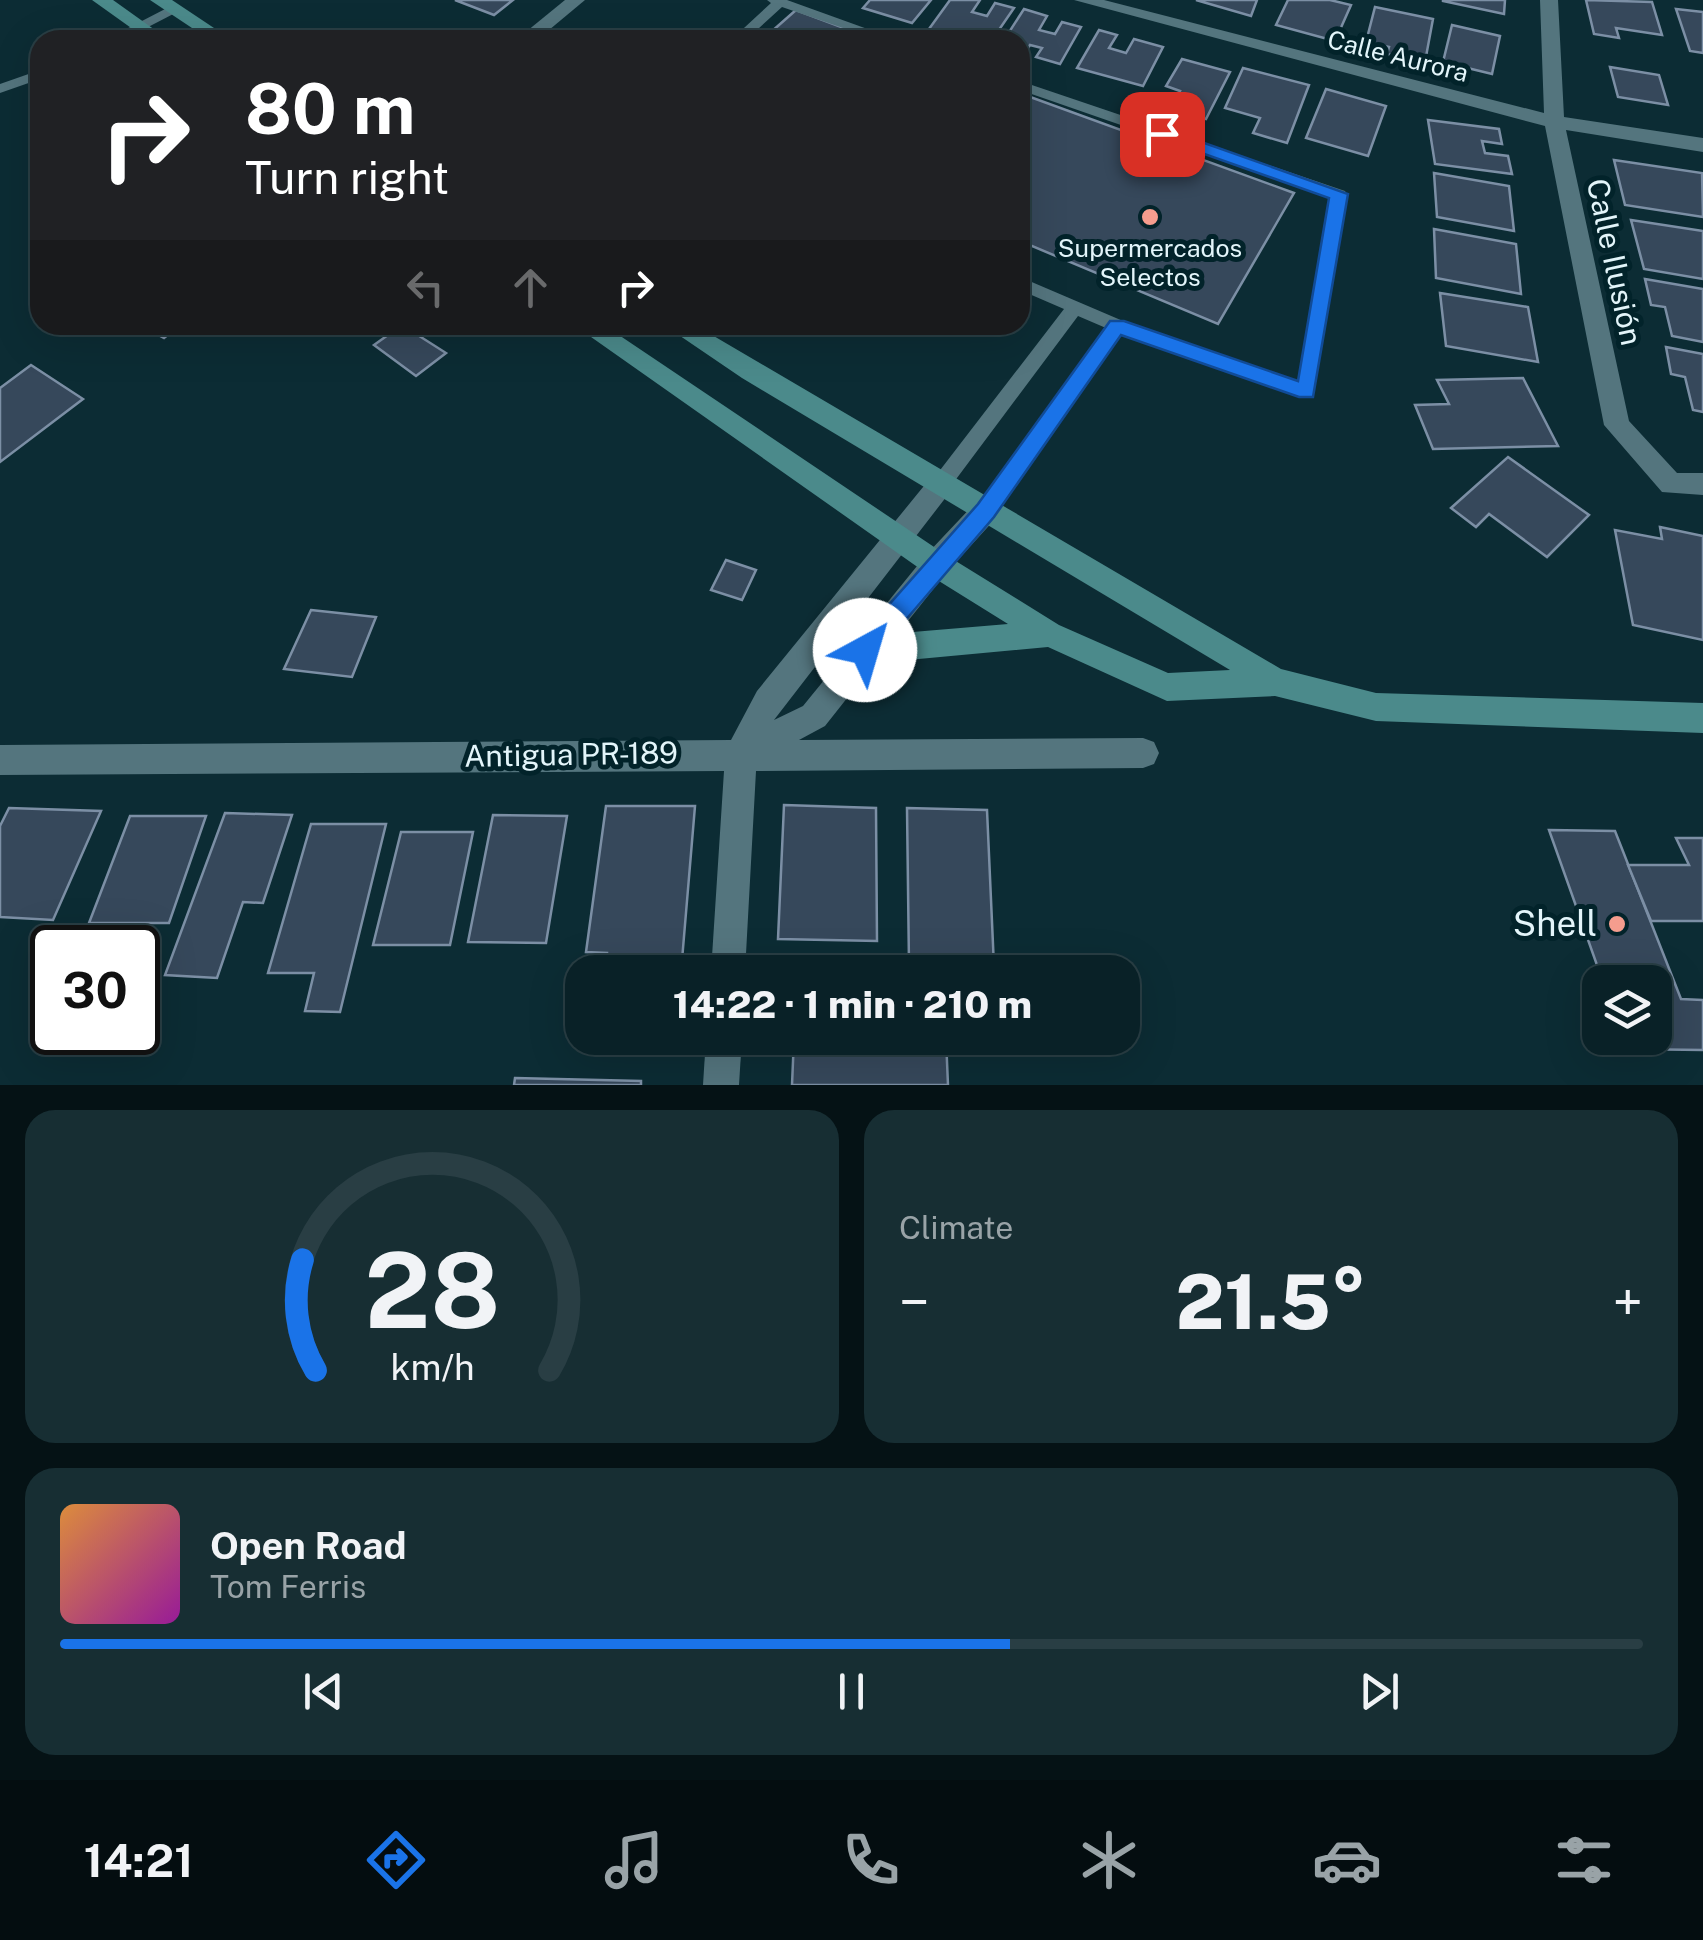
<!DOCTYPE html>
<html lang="en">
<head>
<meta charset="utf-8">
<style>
	:root { --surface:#092127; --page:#172e33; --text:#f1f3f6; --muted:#99a3a7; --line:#293e44; --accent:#1a73e8 }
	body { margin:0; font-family:"Public Sans",sans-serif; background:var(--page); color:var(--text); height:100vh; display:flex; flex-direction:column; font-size:38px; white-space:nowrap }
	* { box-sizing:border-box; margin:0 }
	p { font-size:32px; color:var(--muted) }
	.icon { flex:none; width:55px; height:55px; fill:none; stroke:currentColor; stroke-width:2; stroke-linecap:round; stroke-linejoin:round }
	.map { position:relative; height:1085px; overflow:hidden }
	.sheet { display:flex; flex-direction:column; gap:25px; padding:25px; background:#051215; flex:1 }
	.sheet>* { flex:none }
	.guide { position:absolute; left:30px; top:30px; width:1000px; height:305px; border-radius:30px; box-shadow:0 10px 40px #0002,0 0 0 2px var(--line); background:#202124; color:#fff; overflow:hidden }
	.controls { position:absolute; left:1582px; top:965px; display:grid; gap:20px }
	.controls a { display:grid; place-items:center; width:90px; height:90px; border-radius:20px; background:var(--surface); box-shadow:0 10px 40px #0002,0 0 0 2px var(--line); font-size:50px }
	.speed { position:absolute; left:30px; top:925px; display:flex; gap:20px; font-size:50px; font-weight:700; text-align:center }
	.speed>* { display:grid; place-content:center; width:130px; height:130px; border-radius:50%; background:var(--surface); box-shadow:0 10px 40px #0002,0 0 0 2px var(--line); line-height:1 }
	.speed .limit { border:5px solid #111; border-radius:15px; background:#fff; color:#111 }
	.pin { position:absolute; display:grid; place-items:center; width:85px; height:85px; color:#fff; margin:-42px; border-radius:20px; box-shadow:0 5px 15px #0006 }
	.me { position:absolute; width:110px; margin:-55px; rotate:39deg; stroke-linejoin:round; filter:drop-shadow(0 0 8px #0008) }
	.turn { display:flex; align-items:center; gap:35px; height:210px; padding:0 50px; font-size:45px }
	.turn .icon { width:130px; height:130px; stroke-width:2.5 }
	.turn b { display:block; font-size:70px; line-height:85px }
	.lanes { display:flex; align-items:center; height:95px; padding:0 50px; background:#0003; justify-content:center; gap:50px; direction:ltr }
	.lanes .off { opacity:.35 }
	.big { font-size:75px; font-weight:800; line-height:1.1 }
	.sheet .card { flex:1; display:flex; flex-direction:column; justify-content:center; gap:15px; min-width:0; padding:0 35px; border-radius:30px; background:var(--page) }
	.sheet .dial { align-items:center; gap:0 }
	.dial svg { height:260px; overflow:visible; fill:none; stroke:var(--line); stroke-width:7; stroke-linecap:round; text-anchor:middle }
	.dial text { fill:var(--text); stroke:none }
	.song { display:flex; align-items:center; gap:30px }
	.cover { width:120px; height:120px; border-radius:15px; background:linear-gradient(135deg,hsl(30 70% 55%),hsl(300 70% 35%)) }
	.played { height:10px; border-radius:5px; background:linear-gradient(90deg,var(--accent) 60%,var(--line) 60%) }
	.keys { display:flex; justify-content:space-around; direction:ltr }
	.heat { display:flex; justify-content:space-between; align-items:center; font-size:55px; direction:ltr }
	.sheet .tiles { flex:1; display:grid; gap:25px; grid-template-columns:1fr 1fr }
	.card:last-child { grid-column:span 2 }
	.trip { position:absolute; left:565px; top:955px; width:575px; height:100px; border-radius:30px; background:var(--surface); box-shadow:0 10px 40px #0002,0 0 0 2px var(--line); font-weight:800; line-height:100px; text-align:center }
	.tabs { display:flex; height:160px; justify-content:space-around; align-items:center; background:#040d10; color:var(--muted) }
	.tabs .icon { width:70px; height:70px }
	.tabs .active { color:var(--accent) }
	.tabs b { font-size:45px; color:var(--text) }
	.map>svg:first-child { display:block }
</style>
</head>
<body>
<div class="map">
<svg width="1703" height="1085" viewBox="0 0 1703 1085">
	<rect width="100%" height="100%" fill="#0c2c34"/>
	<g fill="#36485b" stroke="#7c8fa5" stroke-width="2.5">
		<polygon points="455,0 513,0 494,15"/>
		<polygon points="870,0 931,0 912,23 863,8"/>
		<polygon points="950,0 980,0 972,12 987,16 995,3 1014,8 992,40 971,40 929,29"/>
		<polygon points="1196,0 1257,0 1251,16"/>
		<polygon points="1288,0 1330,0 1351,5 1335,41 1276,25"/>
		<polygon points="1443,0 1505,0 1504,14 1443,1"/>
		<polygon points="1586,0 1652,2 1662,35 1616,28 1619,38 1594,34"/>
		<polygon points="1375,7 1433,19 1425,62 1387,54 1389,47 1366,42"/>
		<polygon points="1024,9 1047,16 1039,30 1055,34 1062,22 1081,27 1060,64 1036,57 1042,48 1030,45 1025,53 1020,52 1020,40 1004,40"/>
		<polygon points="1676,9 1703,12 1703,53 1690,51"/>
		<polygon points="796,10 876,40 762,40"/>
		<polygon points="1452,25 1500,36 1492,74 1443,62"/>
		<polygon points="1099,30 1117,35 1109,48 1126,53 1134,39 1163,47 1143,86 1077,68"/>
		<polygon points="1182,59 1230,72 1206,119 1170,109 1180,91 1166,86"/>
		<polygon points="1610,67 1659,75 1668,105 1618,97"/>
		<polygon points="1243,68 1309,85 1287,143 1253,133 1260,118 1225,108"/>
		<polygon points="1326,89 1386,106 1368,156 1306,138"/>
		<polygon points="1022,94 1294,193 1218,324 1020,241"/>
		<polygon points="1428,120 1499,129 1502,144 1482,141 1485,153 1508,156 1512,174 1435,164"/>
		<polygon points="1614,160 1702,173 1703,217 1625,205"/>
		<polygon points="1434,173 1509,186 1514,231 1437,217"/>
		<polygon points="1631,220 1703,231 1703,279 1644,269"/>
		<polygon points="1434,229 1516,244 1521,294 1436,278"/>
		<polygon points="1645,279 1703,289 1703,342 1672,336 1665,307 1651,305"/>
		<polygon points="1440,293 1528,307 1538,362 1446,346"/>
		<polygon points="140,325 180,325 164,338"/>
		<polygon points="402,325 446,353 416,376 374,345"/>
		<polygon points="1666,347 1703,354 1703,412 1693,410 1685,377 1671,374"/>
		<polygon points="31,365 83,399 0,462 0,388"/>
		<polygon points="1523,378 1558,446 1433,449 1415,405 1449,404 1437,380"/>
		<polygon points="1508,457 1589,515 1547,557 1489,514 1476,527 1451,508"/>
		<polygon points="1660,527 1703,536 1703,640 1633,625 1615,530 1662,539"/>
		<polygon points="726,560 756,570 742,600 711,590"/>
		<polygon points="311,610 376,617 352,677 284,669"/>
		<polygon points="784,805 876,808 877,941 778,939"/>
		<polygon points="606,806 695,806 681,972 605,972 607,953 586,952"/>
		<polygon points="9,808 101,811 53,920 0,917 0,826"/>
		<polygon points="907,808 987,810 994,967 909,965"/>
		<polygon points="225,813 292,815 263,903 243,902 217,978 165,975"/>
		<polygon points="493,815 567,816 546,943 468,942"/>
		<polygon points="130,816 206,816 169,923 89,923"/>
		<polygon points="311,824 386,824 340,1012 305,1011 314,973 268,973"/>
		<polygon points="1549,830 1615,831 1681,999 1703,1000 1703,1050 1627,1049 1623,1038 1655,1038 1655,982 1603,982"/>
		<polygon points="401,832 473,832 450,945 373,945"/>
		<polygon points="1676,838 1703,838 1703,921 1651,921 1628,865 1689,865"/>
		<polygon points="794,1038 946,1038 948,1085 792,1085"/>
		<polygon points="515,1078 641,1081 641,1085 514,1085"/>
	</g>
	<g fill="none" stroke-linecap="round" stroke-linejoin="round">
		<g fill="#54757e" fill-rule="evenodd">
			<polygon points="767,0 787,0 898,40 878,40 782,7 746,40 731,40 771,3"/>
			<polygon points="169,7 181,10 123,40 105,40"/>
			<polygon points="40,70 40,79 0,93 0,84"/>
			<polygon points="1020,81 1345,191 1347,195 1312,397 1300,397 1121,334 993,516 979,516 976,510 979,504 1106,328 1078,316 948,490 934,490 931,484 934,478 1064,309 1020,290 1020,277 1123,321 1299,382 1331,198 1020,90"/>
		</g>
		<g fill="#54757e" fill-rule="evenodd">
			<polygon points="1074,0 1104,0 1544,113 1540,0 1558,0 1564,117 1703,138 1703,152 1566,130 1629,421 1677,473 1703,473 1703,495 1662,492 1604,425 1545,126"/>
			<polygon points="941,473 950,476 954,484 950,492 774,720 803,706 926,555 976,502 996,502 999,510 996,518 946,573 825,726 799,740 1143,738 1154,742 1159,753 1154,764 1143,768 756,771 745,972 711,972 724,771 0,775 0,745 731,740 757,691 932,476"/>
			<polygon points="706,1038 742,1038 739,1085 703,1085"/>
		</g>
		<polygon fill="#54757e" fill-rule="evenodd" points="565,0 585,0 537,40 516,40"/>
		<g fill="#4b8a8b" fill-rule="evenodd">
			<polygon points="92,0 113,0 169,40 148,40"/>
			<polygon points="150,0 172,0 232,40 210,40"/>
			<polygon points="574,325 604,325 946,555 1059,625 1168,673 1230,670 742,378 664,325 695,325 1281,669 1376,693 1703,703 1703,733 1376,721 1275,696 1167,701 1048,647 865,664 855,660 850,650 855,640 865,636 1008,624 926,573"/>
		</g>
	</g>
	<polygon fill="#1a73e8" stroke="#114b97" stroke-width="2.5" points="1162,128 1348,194 1313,397 1299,397 1121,335 994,517 873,658 856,658 853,650 856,642 978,504 1110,321 1124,321 1298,381 1329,198 1156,137 1153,134"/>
	<g fill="#f59d8e" stroke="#02232a" stroke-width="4">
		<circle cx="1150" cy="217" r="10"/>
		<circle cx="1617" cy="924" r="10"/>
	</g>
	<g text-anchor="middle" stroke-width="10" stroke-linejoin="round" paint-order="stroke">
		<g font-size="25" fill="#e3f5fa" stroke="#02232a">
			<text transform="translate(1398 56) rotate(14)" y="9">Calle Aurora</text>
		</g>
		<g font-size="25" fill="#e3f5fa" stroke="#02232a">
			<text x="1150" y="257">Supermercados<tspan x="1150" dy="29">Selectos</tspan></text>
		</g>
		<g font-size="30" fill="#e3f5fa" stroke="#02232a">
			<text transform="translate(1614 262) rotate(78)" y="10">Calle Ilusión</text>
			<text transform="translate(571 755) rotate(-1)" y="10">Antigua PR-189</text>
		</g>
		<g font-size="35" fill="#e3f5fa" stroke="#02232a" text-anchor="end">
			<text x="1597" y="936">Shell</text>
		</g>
	</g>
</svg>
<div class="controls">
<a><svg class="icon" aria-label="layers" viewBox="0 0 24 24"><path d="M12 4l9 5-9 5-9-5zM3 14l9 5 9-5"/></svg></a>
</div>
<div class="speed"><div class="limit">30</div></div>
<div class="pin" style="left:1162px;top:134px;background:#d93025"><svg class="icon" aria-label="arrive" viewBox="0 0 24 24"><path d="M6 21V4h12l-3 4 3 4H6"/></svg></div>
<svg class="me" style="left:865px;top:650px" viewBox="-20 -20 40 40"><circle r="19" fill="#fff"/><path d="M0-13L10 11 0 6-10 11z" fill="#1a73e8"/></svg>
<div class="trip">14:22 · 1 min · 210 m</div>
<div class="guide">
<div class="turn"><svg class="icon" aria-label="right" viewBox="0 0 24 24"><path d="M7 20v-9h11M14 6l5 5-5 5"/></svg><div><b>80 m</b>Turn right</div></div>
<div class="lanes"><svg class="icon off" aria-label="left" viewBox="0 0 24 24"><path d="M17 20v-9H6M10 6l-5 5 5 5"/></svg><svg class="icon off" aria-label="ahead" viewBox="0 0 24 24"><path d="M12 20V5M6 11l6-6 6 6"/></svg><svg class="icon" aria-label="right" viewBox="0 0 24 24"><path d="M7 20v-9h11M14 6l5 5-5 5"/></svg></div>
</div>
</div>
<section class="sheet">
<div class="tiles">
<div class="card dial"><svg viewBox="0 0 100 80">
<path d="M14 69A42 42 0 1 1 86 69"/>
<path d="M14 69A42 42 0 0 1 10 35" stroke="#1a73e8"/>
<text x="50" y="56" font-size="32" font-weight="700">28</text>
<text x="50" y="72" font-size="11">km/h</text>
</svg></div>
<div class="card"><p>Climate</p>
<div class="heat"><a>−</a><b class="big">21.5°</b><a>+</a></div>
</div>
<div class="card">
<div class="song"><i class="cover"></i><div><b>Open Road</b><p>Tom Ferris</p></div></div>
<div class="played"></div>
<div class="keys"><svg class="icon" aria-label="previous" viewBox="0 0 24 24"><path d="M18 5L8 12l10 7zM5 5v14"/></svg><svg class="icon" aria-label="pause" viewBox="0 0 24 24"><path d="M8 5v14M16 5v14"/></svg><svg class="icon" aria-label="next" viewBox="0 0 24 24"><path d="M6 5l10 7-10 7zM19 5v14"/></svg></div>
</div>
</div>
</section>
<nav class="tabs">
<b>14:21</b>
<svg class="icon active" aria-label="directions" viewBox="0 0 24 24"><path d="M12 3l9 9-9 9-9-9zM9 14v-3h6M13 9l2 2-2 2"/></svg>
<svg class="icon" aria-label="music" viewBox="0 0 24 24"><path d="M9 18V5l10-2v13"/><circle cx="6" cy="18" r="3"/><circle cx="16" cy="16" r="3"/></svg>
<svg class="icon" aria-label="phone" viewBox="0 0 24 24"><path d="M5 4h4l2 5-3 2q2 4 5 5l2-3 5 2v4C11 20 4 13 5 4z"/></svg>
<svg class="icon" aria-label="climate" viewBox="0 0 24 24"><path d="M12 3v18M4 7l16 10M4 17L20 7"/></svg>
<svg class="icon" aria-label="car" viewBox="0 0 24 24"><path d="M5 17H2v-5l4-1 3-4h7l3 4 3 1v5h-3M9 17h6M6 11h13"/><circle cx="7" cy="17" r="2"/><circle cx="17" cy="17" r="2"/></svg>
<svg class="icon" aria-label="filters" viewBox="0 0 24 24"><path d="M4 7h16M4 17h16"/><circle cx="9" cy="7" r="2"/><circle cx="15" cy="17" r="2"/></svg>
</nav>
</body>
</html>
